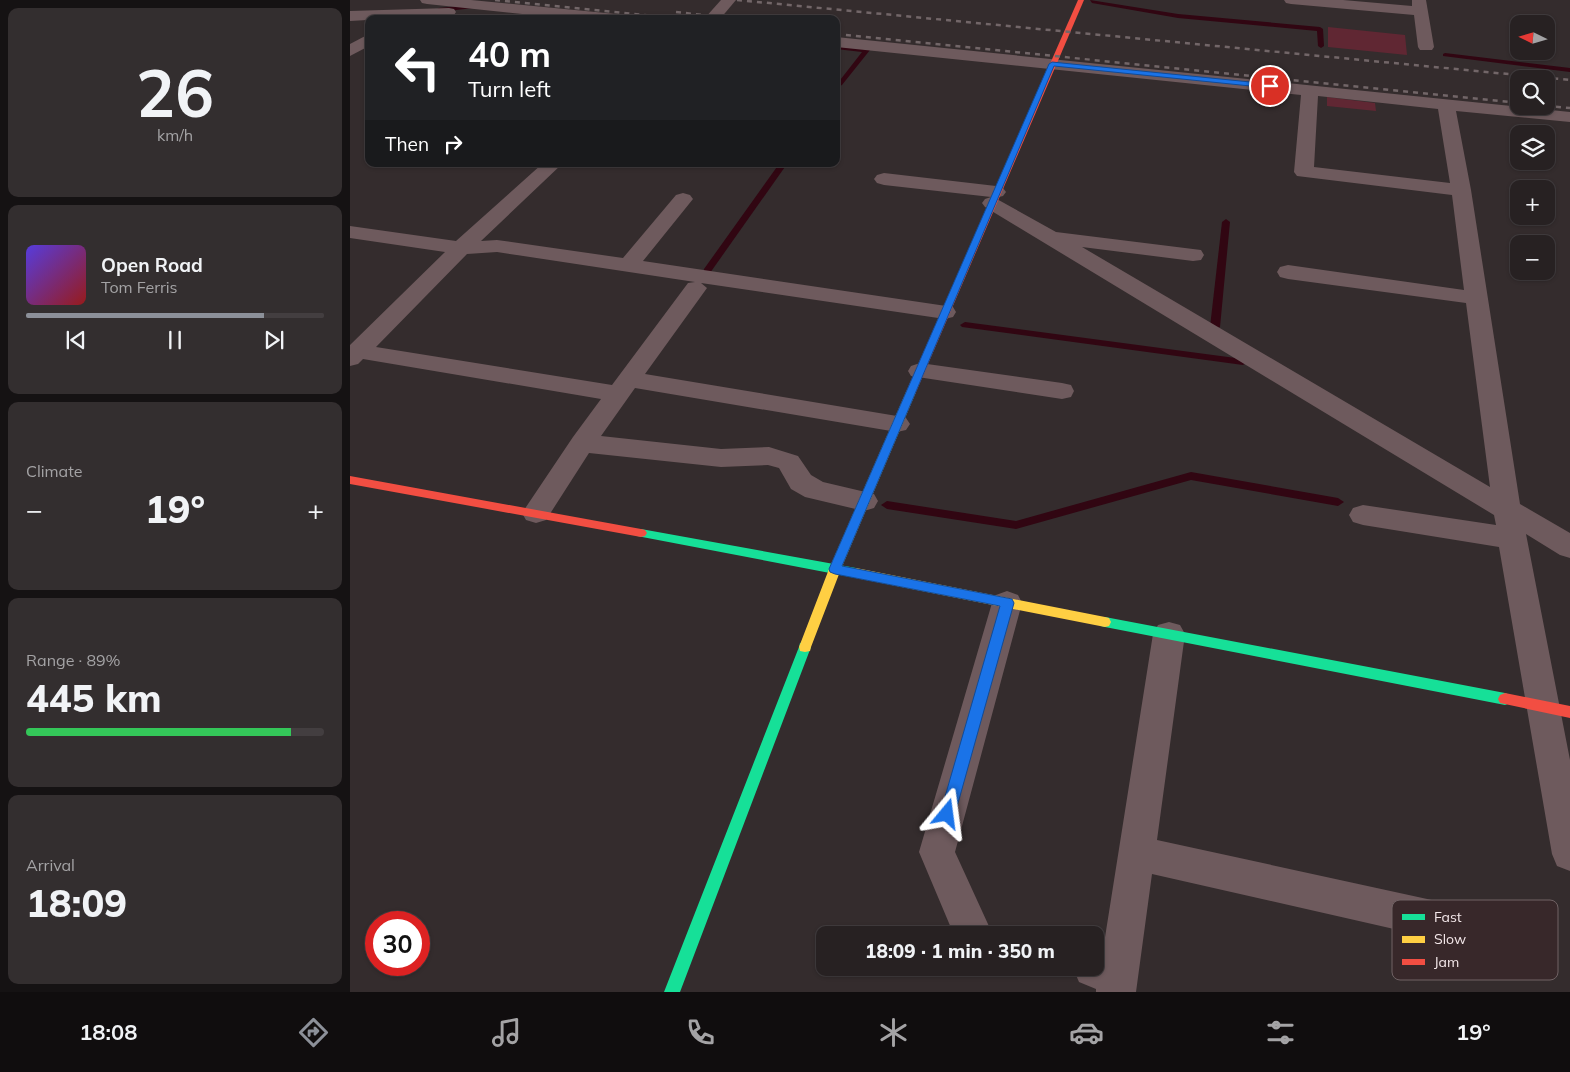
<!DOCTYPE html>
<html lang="en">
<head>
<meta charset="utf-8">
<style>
	:root { --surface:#272122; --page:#332e2f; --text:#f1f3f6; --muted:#a4a3a5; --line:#433e40; --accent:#8c9099 }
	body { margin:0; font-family:Mulish,sans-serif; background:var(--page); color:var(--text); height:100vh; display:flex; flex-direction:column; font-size:19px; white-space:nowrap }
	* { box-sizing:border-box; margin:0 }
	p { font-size:16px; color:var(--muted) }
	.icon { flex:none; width:28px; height:28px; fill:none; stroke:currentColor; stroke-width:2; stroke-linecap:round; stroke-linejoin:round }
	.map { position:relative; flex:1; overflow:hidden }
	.drawer { display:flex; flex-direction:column; gap:8px; padding:8px; background:#151213; width:350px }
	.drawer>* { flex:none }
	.hud { position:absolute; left:15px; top:15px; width:475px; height:152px; border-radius:10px; box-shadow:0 1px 4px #0004,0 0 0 1px var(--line); background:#202124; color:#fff; overflow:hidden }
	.needle { width:32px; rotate:275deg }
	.buttons { position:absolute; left:1160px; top:15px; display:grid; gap:10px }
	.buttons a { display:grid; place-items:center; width:45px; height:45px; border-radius:10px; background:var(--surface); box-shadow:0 1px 4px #0004,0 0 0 1px var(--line); font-size:25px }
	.speed { position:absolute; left:15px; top:911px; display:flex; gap:10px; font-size:25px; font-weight:700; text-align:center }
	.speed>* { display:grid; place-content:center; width:65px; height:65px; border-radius:50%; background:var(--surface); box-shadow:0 1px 4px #0004,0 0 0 1px var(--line); line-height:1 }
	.speed .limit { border:8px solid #d22; background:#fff; color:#111 }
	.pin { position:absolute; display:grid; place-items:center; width:42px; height:42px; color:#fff; margin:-21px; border:2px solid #fff; border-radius:50%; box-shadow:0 1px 5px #0007 }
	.me { position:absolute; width:55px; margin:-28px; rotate:16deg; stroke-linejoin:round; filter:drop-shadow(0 0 4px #0008) }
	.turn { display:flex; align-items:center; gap:18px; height:105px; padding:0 20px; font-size:22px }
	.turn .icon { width:65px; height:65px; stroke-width:2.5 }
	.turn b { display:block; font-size:35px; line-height:42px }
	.then { display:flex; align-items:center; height:48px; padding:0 20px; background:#0003; gap:10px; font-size:19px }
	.big { font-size:38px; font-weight:800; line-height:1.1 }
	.drawer .card { flex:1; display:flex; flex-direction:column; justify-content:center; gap:8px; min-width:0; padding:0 18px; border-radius:10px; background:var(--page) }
	.drawer .dial { align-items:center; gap:0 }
	.dial b { font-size:65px; line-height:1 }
	.song { display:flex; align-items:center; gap:15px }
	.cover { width:60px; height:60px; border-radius:8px; background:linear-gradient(135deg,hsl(250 70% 55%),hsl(0 70% 35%)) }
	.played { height:5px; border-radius:2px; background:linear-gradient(90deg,var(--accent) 80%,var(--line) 80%) }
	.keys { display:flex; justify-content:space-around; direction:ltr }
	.heat { display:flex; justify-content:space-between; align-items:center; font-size:28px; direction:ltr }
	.charge { height:8px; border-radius:4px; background:linear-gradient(90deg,#34c759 89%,var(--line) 0) }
	.trip { position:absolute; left:466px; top:926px; width:288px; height:50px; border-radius:10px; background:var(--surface); box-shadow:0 1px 4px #0004,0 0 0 1px var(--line); font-weight:800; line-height:50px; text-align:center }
	.tabs { display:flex; height:80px; justify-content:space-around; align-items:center; background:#100d0e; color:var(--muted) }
	.tabs .icon { width:35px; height:35px }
	.tabs .on { color:var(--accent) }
	.tabs b { font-size:22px; color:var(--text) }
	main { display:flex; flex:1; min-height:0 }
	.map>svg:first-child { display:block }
</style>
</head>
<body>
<main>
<section class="drawer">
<div class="card dial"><b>26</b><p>km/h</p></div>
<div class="card">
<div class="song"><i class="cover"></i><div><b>Open Road</b><p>Tom Ferris</p></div></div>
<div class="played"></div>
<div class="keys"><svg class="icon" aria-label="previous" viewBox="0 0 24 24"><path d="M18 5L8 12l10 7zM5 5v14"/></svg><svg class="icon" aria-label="pause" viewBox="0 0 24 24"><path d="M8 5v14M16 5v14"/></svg><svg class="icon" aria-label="next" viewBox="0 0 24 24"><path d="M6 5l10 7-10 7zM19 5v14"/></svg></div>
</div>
<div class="card"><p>Climate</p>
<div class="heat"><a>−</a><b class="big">19°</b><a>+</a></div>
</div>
<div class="card"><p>Range · 89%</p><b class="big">445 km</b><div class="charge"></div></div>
<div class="card"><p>Arrival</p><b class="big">18:09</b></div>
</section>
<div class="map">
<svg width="1220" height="992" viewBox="0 0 1220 992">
	<rect width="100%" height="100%" fill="#342c2d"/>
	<g fill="#602733">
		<polygon points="978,27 1055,35 1057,55 978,47"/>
		<polygon points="977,97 1025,103 1026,111 977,106"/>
	</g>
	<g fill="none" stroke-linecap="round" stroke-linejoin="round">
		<g fill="#310612" fill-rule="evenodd">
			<polygon points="740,0 828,14 970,27 973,29 974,46 971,48 968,46 967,31 828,18 742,3"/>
			<polygon points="130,4 132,5 132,7 89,12 86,10 89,8"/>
			<polygon points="179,16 181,17 182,19 176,19"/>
			<polygon points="486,45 517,48 520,50 492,85 490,86 487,84 512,52 486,49"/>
			<polygon points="1095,53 1220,68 1220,72 1093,56 1093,54"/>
			<polygon points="429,164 437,164 360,273 354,273 354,269"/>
			<polygon points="876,219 880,222 870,327 865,330 860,327 872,222"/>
			<polygon points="615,322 893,359 898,362 893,365 612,327 610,325"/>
			<polygon points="841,472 988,498 994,502 988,506 841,480 666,529 537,509 531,505 537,501 666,521"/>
		</g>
		<g fill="#6e5a5d" fill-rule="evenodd">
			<polygon points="70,0 121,0 266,14 271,16 273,19 219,19 77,4 72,3"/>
			<polygon points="371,0 386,0 370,19 354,19"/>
			<polygon points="934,0 993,0 1062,6 1062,0 1076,0 1084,47 1082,50 1070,50 1068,47 1064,15 941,4 936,3"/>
			<polygon points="99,8 104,9 106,12 104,15 0,21 0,11"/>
			<polygon points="19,34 19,46 0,56 0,44"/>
			<path d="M 486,37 L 1220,112 L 1220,122 L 1106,111 L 1121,190 L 1170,504 L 1220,533 L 1220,558 L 1210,555 L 1176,534 L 1220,760 L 1220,871 L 1207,866 L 1202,854 L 1149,547 L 1013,525 L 1003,522 L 999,515 L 1003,508 L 1013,505 L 1146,525 L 1144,515 L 635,207 L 632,203 L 635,199 L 641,197 L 534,185 L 527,183 L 524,179 L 527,175 L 534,173 L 646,186 L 653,188 L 656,192 L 653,196 L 645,198 L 706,232 L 851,250 L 854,255 L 851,260 L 843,261 L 732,247 L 1140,487 L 1116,303 L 938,279 L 930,277 L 927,272 L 930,267 L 938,265 L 1114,290 L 1102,195 L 947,176 L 944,172 L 951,95 L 486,47 ZM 968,96 L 1088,109 L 1100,183 L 964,167 Z"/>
			<path d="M 192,164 L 212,164 L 131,241 L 147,240 L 273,258 L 326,195 L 333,193 L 340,195 L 343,199 L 293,261 L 603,307 L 606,312 L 603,317 L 595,319 L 351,283 L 357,288 L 295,374 L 547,416 L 556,418 L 560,424 L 556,430 L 547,432 L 285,388 L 251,436 L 371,449 L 419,447 L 448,456 L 461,475 L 473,482 L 524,494 L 528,501 L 524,508 L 514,511 L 455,497 L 441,489 L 429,468 L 418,465 L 371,467 L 239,453 L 196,520 L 186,523 L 176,520 L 172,513 L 223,437 L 251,399 L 13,359 L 8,364 L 0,366 L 0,345 L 95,252 L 0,238 L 0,226 L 106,241 ZM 147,252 L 345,282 L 338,283 L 262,385 L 26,347 L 117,254 Z"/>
			<polygon points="570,363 712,383 721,385 724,391 721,397 712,399 561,376 558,371 561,366"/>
			<polygon points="657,591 668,595 672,603 605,852 643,935 604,935 569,852 642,603 646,595"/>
			<polygon points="819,622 830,625 835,634 807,840 1123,909 1137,914 1142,928 1137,942 1123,947 802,874 786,992 746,992 746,989 729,982 723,968 745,968 745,949 753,950 803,634 808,625"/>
		</g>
		<g fill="#16e098" fill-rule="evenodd">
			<polygon points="291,529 506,568 510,570 512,573 510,576 506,578 287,536 285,533 287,530"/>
			<polygon points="755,617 1155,693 1160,695 1162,699 1160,703 1155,705 755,627 751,626 749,622 751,618"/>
			<polygon points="455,642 460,643 461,647 330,992 314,992 449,647 450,643"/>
		</g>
		<g fill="#ffcf43" fill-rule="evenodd">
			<polygon points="561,389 566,392 491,569 461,647 460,651 455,652 450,651 449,647 479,569 556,392"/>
			<polygon points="506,568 755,617 759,618 761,622 759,626 755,627 506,578 502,576 500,573 502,570"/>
		</g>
		<g fill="#f24e42" fill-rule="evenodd">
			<polygon points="728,0 734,0 566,392 565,394 557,394 556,392"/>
			<polygon points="0,476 291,529 295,530 297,533 295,536 291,537 0,484"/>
			<polygon points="1155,693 1220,706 1220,718 1150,703 1148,699 1150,695"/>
		</g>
		<g stroke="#726668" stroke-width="2.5" stroke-dasharray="5 5" stroke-linecap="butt">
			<polyline points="145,0 335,19"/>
			<polyline points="387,0 1220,80"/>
			<polyline points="326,12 389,19"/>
			<polyline points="486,34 1169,103"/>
			<polyline points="1196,106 1220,108"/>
		</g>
	</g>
	<polygon fill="#1a73e8" stroke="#114b97" points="702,62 920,84 924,86 920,88 704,66 492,566 657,598 662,599 664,603 605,814 603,819 597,821 592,819 590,814 650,606 485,574 480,572 479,569 699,64"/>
	<rect x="1042" y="900" width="166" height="80" rx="8" fill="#38282a" stroke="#706264" stroke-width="1"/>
	<rect x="1052" y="914" width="23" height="6" fill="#16e098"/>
	<rect x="1052" y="936" width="23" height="7" fill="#ffcf43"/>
	<rect x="1052" y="959" width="23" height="6" fill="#f24e42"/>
	<g font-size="14" fill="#f4e8ea">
		<text x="1084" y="922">Fast</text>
		<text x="1084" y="944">Slow</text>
		<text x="1084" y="967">Jam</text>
	</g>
</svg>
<div class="buttons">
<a><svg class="needle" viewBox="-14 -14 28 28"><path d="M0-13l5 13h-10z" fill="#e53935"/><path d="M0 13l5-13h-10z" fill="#a4a3a5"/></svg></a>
<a><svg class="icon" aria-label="search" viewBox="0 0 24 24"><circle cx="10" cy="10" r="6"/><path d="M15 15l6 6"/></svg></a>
<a><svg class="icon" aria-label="layers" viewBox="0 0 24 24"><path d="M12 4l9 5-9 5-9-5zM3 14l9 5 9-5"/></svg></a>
<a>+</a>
<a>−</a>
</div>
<div class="speed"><div class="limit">30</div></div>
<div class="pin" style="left:920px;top:86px;background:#d93025"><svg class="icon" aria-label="arrive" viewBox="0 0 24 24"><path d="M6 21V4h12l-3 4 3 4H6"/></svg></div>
<svg class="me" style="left:597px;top:814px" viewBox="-20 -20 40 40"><path d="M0-17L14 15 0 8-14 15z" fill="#1a73e8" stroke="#fff" stroke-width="4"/></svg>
<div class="trip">18:09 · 1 min · 350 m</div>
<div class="hud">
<div class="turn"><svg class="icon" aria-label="left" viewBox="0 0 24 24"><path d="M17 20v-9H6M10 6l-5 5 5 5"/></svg><div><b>40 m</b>Turn left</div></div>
<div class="then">Then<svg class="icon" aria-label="right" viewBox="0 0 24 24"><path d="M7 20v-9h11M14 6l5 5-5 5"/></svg></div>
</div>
</div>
</main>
<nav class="tabs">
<b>18:08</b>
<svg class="icon on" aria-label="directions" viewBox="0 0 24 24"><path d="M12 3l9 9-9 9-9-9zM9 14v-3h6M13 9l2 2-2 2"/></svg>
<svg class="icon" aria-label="music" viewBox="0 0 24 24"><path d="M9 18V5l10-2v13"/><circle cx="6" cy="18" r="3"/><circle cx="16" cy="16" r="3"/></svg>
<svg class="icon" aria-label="phone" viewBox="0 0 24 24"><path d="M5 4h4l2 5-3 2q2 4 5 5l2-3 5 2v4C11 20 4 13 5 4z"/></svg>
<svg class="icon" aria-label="climate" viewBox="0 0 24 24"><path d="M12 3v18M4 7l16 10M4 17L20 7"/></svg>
<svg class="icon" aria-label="car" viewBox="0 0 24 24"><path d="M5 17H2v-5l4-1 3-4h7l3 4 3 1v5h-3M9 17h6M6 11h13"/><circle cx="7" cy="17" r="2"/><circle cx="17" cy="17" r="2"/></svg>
<svg class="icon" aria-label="filters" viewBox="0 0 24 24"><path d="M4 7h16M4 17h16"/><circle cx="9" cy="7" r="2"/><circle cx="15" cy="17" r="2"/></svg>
<b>19°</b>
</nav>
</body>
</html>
